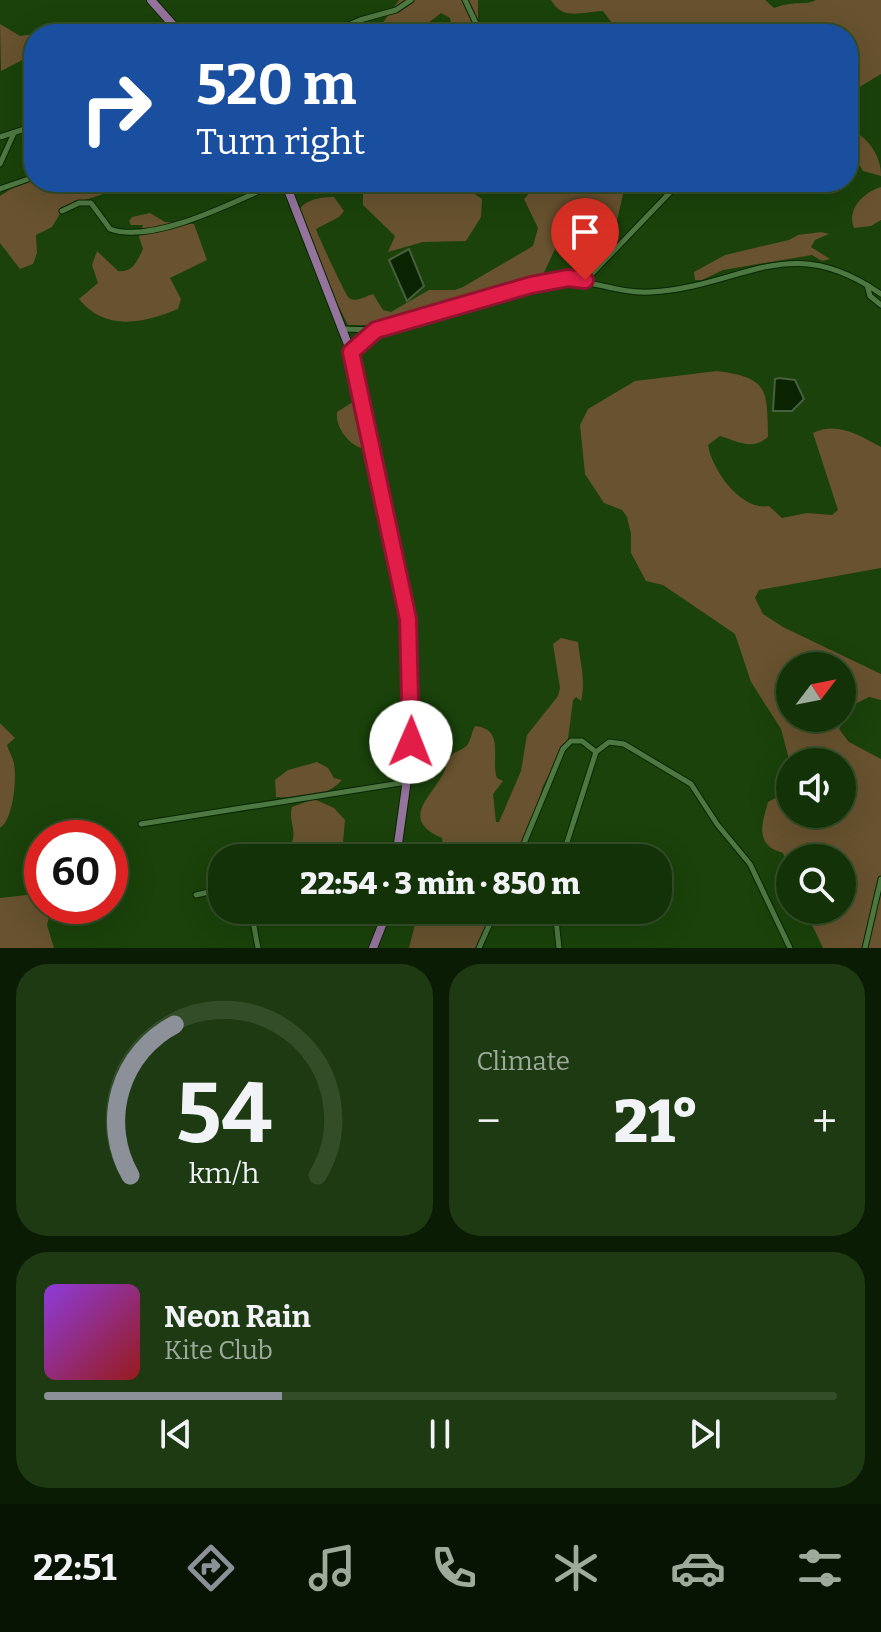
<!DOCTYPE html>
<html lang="en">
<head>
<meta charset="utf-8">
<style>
	:root { --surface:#143208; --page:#1d3a12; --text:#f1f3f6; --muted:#9daa9c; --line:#334d29; --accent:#8c9099 }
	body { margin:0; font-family:Bitter,serif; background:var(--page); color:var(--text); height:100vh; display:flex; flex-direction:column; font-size:30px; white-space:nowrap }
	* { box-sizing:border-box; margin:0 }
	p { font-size:26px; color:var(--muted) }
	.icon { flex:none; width:44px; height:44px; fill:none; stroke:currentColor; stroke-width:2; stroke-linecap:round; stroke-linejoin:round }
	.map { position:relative; height:948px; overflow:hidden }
	.panel { display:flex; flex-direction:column; gap:16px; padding:16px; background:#0b1c04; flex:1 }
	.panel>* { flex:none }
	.banner { position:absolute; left:24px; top:24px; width:834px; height:168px; border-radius:32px; box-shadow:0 8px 32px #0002,0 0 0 2px var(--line); background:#1a4fa0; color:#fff; overflow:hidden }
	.needle { width:52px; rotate:58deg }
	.controls { position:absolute; left:776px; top:652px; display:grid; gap:16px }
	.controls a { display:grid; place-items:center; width:80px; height:80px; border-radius:50%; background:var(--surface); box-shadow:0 8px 32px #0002,0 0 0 2px var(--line); font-size:40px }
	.speed { position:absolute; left:24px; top:820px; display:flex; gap:16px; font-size:40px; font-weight:700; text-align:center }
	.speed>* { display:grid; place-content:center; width:104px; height:104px; border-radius:50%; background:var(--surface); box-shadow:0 8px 32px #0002,0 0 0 2px var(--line); line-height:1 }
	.speed .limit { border:12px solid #d22; background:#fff; color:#111 }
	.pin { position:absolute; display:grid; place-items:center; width:68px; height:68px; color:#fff; margin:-82px -34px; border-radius:50% 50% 50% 0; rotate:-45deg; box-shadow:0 0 8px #0007 }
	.pin .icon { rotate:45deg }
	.me { position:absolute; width:88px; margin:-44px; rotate:1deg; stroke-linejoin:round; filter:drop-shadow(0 0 6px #0008) }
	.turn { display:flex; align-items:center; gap:28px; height:168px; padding:0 40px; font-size:36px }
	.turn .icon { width:104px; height:104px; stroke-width:2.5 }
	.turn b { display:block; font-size:56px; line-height:68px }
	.big { font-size:60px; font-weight:800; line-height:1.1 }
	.panel .widget { flex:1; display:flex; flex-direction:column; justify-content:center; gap:12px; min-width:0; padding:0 28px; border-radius:32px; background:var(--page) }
	.panel .dial { align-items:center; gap:0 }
	.dial svg { height:208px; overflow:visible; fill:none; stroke:var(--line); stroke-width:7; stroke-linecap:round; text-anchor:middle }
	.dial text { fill:var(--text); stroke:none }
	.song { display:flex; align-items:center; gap:24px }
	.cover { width:96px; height:96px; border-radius:12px; background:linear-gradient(135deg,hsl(270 70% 55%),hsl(0 70% 35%)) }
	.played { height:8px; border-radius:4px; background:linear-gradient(90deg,var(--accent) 30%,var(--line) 30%) }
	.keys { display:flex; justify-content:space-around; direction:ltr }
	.heat { display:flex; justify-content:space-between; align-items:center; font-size:44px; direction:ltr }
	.panel .tiles { flex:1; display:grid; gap:16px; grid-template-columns:1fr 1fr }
	.widget:last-child { grid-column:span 2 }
	.trip { position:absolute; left:208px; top:844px; width:464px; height:80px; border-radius:32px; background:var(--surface); box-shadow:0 8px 32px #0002,0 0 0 2px var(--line); font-weight:800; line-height:80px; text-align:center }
	.dock { display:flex; height:128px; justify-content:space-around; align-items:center; background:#081403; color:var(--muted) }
	.dock .icon { width:56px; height:56px }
	.dock .active { color:var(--accent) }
	.dock b { font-size:36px; color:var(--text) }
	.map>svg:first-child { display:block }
</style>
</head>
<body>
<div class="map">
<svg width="881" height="948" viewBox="0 0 881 948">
	<rect width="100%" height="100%" fill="#1a420a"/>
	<g fill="#68522f" fill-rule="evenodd">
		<polygon points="399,0 478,0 478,34 452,34 450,18 441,13 428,23 426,34 375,34"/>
		<path d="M 551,0 L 765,0 L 774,8 C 795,0 805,6 816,0 L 881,0 L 881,74 L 848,94 L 848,34 L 543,34 L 552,23 L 581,23 L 607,32 L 614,26 L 603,11 C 583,11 563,22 551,0 Z"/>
		<polygon points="0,24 20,36 34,34 34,54 1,71"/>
		<path d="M 857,133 C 871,142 881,158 881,176 L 863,171 L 855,158 Z"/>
		<polygon points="34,180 97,182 109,192 64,207 52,227 36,235 37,253 33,264 20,269 0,243 0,196 14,187"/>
		<polygon points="363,182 448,184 455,192 472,192 482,199 481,217 466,241 423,242 388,252 395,236 363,205"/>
		<path d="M 533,182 L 603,182 L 623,194 L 617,221 L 601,237 L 569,230 L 562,234 L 541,279 L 503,291 L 495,290 L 392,325 L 348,325 L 296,222 C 296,201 317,197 334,197 L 344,211 L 339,217 L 316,229 C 318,236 346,296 349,298 C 357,303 365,296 373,294 L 383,310 L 391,312 L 429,290 L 455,290 L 463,287 L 533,246 L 538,228 L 524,199 L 533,189 Z"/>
		<path d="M 881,187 L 881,220 L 871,226 L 854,228 C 846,209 864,192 881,187 Z"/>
		<path d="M 150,213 L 165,222 L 194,224 L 207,260 L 170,278 L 181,299 L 178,309 C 144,323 105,332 79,299 L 98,283 L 92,265 L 97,251 L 118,271 C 133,273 137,261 143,249 L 139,237 L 143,225 L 131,225 L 129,221 L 132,217 Z"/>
		<polygon points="821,232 829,234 815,240 811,247 830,259 822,261 812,255 723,270 702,280 695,280 694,272 725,255 789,240 798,235"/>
		<path d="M 717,371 C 769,378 767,389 768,437 C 752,451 737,441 720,436 L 708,445 C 712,470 741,511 769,506 L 782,518 L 807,513 L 832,515 L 838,510 L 813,433 C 837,421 859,435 881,447 L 881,568 L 759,590 L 755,598 L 763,614 L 783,627 L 881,674 L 881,700 L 869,697 L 853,705 L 839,729 L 849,742 L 881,759 L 881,948 L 823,948 L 805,910 L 842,910 L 842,858 L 790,858 L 790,871 L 783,853 C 754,845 762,824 768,802 L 790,790 L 790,814 L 842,814 L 842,762 L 790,763 L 781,729 L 751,682 L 735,634 L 663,585 L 646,581 L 631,553 L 631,534 L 627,517 L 622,510 L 604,503 L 585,474 L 580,425 L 588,409 L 635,381 ZM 790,666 L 842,666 L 842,718 L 790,718 Z"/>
		<path d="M 351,403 L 363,412 L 368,445 L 361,448 C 347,443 335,426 337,412 Z"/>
		<path d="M 561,638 L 578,642 C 580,662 586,681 581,701 L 576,697 L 573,700 L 568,739 L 543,786 L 521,858 L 442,858 L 444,852 L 442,838 C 399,819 431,798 444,772 C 447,767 447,760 452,755 C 457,750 464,750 468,744 C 471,739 472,731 475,726 C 506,729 490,759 497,778 L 503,781 L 493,794 L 496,822 L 499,822 L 521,771 L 527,735 L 558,696 L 560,688 L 553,644 Z"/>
		<path d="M 0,723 L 15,738 L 7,745 C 9,752 13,757 14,764 C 17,779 13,820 0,828 Z"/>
		<path d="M 317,762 L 328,768 L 334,778 L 342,780 C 324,799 301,799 276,797 L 275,780 L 288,770 Z"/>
		<path d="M 314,799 L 334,808 L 345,820 L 343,842 L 325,851 L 293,849 L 291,844 C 298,832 288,821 292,807 Z"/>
		<polygon points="27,895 36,895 49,917 47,925 54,948 0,948 0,898"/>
		<polygon points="426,910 497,910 476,948 409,948 415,924"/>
	</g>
	<g fill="#0a2402" stroke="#465f3f" stroke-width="2">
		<polygon points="409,249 424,286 407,301 389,260"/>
		<polygon points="779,378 795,380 804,399 792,411 773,411 775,379"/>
	</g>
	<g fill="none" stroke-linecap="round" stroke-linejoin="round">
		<g stroke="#082600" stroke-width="7">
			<g id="street">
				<polyline points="465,0 481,34"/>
				<polyline points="328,34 360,20 396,10 411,0"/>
				<polyline points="0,137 34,126"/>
				<polyline points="0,164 14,133"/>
				<polyline points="0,189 34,177"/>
				<path d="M 62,211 L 79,203 L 91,203 L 110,229 C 153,245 238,200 279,182"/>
				<polyline points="586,280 680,182"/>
				<polyline points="867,285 870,296 881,305"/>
				<path d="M 344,329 L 376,330 L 553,280 C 586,277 617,294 650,292 C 744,287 788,229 881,294"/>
				<polyline points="352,351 376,330"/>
				<polyline points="141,824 407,782"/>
				<polyline points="239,848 241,858"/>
				<polyline points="518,858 563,749 571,741 582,741 596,752"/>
				<polyline points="562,858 596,752 609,742 624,744 691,784 717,824 750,864 790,948"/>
				<polyline points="196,895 222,889"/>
				<polyline points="251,910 258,948"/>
				<polyline points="555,910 559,948"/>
				<polyline points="479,948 496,910"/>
				<polyline points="865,948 881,879"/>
			</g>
		</g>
		<g stroke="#082600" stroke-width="10">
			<g id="primary">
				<polyline points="151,0 181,34"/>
				<polyline points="285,182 351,352 408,619 411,671 410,758 396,858"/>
				<polyline points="373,948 388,910"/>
			</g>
		</g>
		<use href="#street" stroke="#4e7841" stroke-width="5"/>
		<use href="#primary" stroke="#94739d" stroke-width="8"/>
	</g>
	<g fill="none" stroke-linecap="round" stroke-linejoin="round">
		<g stroke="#92132f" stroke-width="20">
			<polyline id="route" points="411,742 408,619 351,352 376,330 531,285 568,278 585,280"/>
		</g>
		<use href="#route" stroke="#e11d48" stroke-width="14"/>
	</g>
</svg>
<div class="controls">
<a><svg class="needle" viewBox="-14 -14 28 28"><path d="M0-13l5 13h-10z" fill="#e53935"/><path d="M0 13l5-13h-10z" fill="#9daa9c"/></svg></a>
<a><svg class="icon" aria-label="sound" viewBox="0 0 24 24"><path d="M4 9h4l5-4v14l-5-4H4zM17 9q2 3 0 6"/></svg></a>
<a><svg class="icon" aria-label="search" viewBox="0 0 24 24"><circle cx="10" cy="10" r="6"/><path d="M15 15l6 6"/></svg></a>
</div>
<div class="speed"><div class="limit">60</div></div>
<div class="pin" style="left:585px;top:280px;background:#d93025"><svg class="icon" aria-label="arrive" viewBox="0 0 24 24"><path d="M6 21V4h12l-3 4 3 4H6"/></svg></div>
<svg class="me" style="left:411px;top:742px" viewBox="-20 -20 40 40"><circle r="19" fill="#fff"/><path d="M0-13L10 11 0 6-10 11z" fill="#e11d48"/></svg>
<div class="trip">22:54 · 3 min · 850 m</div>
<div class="banner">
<div class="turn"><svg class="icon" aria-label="right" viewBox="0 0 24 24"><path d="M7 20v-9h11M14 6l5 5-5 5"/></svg><div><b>520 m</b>Turn right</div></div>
</div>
</div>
<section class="panel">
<div class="tiles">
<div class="widget dial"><svg viewBox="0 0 100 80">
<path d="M14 69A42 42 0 1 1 86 69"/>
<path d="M14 69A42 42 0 0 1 31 11" stroke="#8c9099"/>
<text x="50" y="56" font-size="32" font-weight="700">54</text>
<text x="50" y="72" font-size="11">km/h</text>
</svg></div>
<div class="widget"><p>Climate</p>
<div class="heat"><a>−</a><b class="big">21°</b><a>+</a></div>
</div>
<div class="widget">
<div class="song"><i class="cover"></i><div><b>Neon Rain</b><p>Kite Club</p></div></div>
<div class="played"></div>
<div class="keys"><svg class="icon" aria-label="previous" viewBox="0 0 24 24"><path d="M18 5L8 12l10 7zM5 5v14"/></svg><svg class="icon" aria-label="pause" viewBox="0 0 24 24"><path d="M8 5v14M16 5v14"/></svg><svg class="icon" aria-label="next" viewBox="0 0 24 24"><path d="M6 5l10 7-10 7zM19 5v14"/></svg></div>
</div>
</div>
</section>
<nav class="dock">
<b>22:51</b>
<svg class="icon active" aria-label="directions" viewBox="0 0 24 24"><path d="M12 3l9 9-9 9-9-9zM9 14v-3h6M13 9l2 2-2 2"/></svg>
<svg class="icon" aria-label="music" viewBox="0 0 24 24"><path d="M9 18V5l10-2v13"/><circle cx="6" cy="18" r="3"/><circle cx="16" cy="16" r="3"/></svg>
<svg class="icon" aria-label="phone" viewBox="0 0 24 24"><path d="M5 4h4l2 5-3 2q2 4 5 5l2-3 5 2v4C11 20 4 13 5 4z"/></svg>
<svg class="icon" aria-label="climate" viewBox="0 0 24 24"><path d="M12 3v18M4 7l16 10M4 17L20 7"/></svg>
<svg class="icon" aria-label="car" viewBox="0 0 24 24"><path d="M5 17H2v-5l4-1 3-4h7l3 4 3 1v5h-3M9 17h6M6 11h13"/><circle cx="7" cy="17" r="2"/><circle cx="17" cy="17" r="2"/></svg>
<svg class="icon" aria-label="filters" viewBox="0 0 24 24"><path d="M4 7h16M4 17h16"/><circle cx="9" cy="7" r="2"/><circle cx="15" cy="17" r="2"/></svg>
</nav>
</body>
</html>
